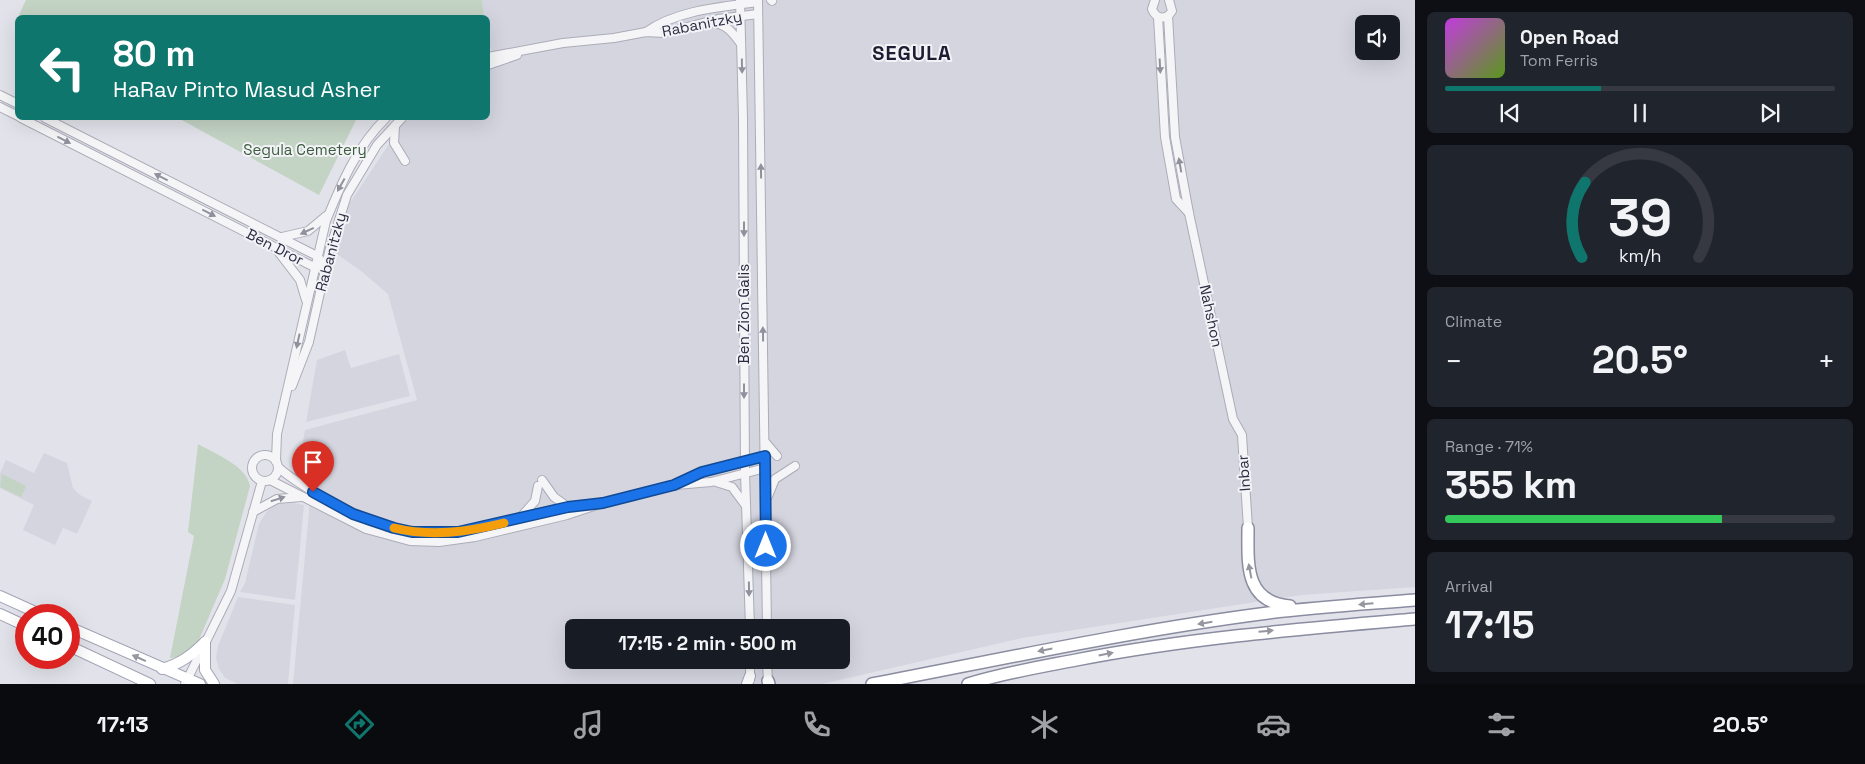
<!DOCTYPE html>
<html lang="en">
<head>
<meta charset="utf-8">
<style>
	:root { --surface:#171b24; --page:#20242c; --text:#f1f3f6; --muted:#9ea1a6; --line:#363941; --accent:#0f766e }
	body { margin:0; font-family:"Space Grotesk",sans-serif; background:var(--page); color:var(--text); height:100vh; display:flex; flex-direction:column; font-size:19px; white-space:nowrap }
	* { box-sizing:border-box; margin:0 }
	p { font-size:16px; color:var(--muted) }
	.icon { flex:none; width:28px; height:28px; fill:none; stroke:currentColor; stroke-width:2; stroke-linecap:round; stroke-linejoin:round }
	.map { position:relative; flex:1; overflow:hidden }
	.sheet { display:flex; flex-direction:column; gap:12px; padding:12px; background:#0d0f14; width:450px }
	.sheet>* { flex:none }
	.hud { position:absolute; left:15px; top:15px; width:475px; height:105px; border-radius:8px; box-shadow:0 5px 20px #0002; background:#0f766e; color:#fff; overflow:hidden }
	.fabs { position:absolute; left:1355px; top:15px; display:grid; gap:10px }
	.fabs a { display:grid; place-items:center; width:45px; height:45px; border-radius:8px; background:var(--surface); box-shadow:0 5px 20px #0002; font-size:25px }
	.speed { position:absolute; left:15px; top:604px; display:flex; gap:10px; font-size:25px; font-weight:700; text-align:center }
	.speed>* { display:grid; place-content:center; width:65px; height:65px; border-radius:50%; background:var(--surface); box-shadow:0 5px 20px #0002; line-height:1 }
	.speed .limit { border:8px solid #d22; background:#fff; color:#111 }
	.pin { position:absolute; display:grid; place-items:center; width:42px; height:42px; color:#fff; margin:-51px -21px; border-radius:50% 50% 50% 0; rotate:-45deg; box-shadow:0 0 5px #0007 }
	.pin .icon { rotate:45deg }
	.me { position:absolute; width:55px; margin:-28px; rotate:0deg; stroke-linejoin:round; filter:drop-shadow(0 0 4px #0008) }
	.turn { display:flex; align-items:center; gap:18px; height:105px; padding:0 15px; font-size:22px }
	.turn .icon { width:65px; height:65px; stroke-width:2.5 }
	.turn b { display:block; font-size:35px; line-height:42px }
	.big { font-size:38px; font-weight:600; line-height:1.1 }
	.sheet .card { flex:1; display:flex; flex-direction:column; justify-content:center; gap:8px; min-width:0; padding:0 18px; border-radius:8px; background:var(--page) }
	.sheet .dial { align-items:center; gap:0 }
	.dial svg { height:130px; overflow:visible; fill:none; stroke:var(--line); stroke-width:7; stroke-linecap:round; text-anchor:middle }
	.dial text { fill:var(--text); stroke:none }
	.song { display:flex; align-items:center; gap:15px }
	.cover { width:60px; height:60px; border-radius:8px; background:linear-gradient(135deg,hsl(290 70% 55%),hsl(90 70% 35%)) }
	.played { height:5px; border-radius:2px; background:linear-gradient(90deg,var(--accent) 40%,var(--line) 40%) }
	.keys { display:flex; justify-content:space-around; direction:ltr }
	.heat { display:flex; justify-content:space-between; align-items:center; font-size:28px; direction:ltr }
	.charge { height:8px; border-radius:4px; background:linear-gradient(90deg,#34c759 71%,var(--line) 0) }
	.trip { position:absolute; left:565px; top:619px; width:285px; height:50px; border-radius:8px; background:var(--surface); box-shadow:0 5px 20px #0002; font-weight:600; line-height:50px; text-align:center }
	.tab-bar { display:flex; height:80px; justify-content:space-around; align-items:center; background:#090b0e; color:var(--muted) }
	.tab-bar .icon { width:35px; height:35px }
	.tab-bar .on { color:var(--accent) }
	.tab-bar b { font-size:22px; color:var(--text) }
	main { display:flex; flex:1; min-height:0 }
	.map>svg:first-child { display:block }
</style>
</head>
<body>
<main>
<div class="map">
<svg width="1415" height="684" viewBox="0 0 1415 684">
	<rect width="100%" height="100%" fill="#e2e3ea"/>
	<g fill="#d4d5df" fill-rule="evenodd">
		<path d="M 482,0 L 1415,0 L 1415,587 L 1302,595 L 1022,638 L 822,684 L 293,684 L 310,501 L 302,447 L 305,430 L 417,400 L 388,294 L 361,271 L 334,252 L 349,204 L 401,126 L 409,118 L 488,118 L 488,69 L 495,66 L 488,39 L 488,18 L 484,17 ZM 1364,24 L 1391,24 L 1391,51 L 1364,51 ZM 574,628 L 841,628 L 841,660 L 574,660 Z"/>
		<polygon points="345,350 351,368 399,354 410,396 306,422 317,360"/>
		<polygon points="44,453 67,463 73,488 80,495 92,501 77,534 63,528 55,545 23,530 34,505 0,488 0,473 6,460 34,473"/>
		<polygon points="293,503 304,505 295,600 240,592 245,583 259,524 267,511 276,504"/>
		<polygon points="238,597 295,605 288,684 238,684 225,678 219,669 216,658 218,646"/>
	</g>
	<g fill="#c3d3c4">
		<polygon points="26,0 482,0 484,17 18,17"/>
		<polygon points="178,118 357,118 319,195"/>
		<path d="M 198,444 C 215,454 246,465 250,486 L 225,579 L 195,649 L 181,657 L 170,658 L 194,536 L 188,532 Z"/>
		<polygon points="2,474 26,486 21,497 0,487"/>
	</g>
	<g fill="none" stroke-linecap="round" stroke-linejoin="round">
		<g stroke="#abacb7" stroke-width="10">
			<g id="tertiary">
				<polyline points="740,0 743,118 745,473 750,628"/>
				<polyline points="758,0 767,628"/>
				<polyline points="771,0 772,1"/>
				<path d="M 1155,0 L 1152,9 C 1156,19 1166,21 1172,11 L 1169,0"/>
				<polyline points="1168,16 1175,137 1189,213 1233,419 1242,435 1248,528"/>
				<polyline points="1158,17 1165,137 1176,199 1189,213"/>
				<path d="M 711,23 C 726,23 733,33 741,44"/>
				<path d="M 646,32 C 677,10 721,7 758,2"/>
				<polyline points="488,57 563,43 614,38 646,32 664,33 718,19 758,14"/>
				<polyline points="488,65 517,55"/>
				<polyline points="0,95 18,104"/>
				<polyline points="0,107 18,116"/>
				<polyline points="21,118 314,267 326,266"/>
				<polyline points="45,118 317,256 326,266"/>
				<polyline points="395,126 394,143 405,161"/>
				<polyline points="282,237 308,231 326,216"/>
				<polyline points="277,250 300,280 306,300"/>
				<polyline points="292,386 309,342 329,252 347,195 377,145 402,118"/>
				<polyline points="766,443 777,456"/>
				<circle cx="265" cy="468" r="13"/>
				<path d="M 276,461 L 277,434 L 326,221 C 341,184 357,146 386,118"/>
				<path d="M 278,467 C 291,479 307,488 322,497 C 377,528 425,541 487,527 C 521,519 554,507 588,504"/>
				<polyline points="270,480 366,529 410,541 439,542 475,537 567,515 603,503 674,485 702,472 765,456"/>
				<polyline points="542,480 554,497 568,507"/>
				<polyline points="716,482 732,487 746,506"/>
				<polyline points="676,485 711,482 765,468"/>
				<polyline points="768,496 775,479 795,466"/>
				<polyline points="253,512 277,499 302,497"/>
				<polyline points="520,518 535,501 538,486"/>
				<polyline points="767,660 768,684"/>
				<polyline points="750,680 750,660"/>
				<polyline points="185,684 231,591 262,481"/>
			</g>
		</g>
		<g stroke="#a2a4b5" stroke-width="12">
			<g id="primary">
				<polyline points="0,596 42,615"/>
				<polyline points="0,614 26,626"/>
				<polyline points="69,627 200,684"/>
				<polyline points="205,642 205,670 214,684"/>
				<polyline points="69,646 150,684"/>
				<path d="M 162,669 C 180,664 192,655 205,642"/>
				<polyline points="747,684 750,676"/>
			</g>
		</g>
		<g stroke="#8a8ca0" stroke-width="14">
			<g id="trunk">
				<path d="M 1248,528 C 1248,564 1244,602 1290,606"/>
				<polyline points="768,681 769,684"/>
				<path d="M 872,684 C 1003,659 1135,630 1268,613 C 1317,607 1366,604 1415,600"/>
				<path d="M 968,684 C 1003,673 1040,667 1076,660 C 1190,638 1300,629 1415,619"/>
			</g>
		</g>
		<use href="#tertiary" stroke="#f5f5f8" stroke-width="8"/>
		<use href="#primary" stroke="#fff" stroke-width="10"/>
		<use href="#trunk" stroke="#fff" stroke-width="11"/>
	</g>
	<defs><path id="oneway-solid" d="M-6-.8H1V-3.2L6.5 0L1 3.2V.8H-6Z" transform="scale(1.25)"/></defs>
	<g fill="#90919c">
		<use href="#oneway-solid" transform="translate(742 66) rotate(89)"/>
		<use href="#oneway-solid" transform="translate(1160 66) rotate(87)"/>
		<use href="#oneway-solid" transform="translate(64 140) rotate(27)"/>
		<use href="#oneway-solid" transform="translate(1180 165) rotate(-100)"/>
		<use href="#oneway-solid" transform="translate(761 171) rotate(-91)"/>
		<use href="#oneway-solid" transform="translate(161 177) rotate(-153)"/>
		<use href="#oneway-solid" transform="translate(341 185) rotate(119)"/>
		<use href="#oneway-solid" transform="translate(209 213) rotate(27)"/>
		<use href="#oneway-solid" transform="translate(744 229) rotate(90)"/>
		<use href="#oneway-solid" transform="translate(307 231) rotate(155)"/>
		<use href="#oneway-solid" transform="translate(763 334) rotate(-91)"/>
		<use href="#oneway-solid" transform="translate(298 341) rotate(102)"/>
		<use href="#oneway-solid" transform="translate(744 391) rotate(90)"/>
		<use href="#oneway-solid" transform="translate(278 499) rotate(-17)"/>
		<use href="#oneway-solid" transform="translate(749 589) rotate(89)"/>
	</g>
	<g fill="#9596a0">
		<use href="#oneway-solid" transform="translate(1250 571) rotate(-101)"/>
		<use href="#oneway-solid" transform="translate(1366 604) rotate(175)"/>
		<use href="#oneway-solid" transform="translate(1205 623) rotate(171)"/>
		<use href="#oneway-solid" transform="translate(1266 631) rotate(-5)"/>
		<use href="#oneway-solid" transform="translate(1045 650) rotate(169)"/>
		<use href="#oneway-solid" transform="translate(1106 654) rotate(-11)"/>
		<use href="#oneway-solid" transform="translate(139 658) rotate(-156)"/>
	</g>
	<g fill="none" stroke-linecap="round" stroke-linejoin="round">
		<g stroke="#114b97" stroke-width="12">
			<polyline id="route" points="313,492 353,514 394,528 412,532 458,532 568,507 603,503 674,485 702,472 765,456 766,546"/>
		</g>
		<use href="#route" stroke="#1a73e8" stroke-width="9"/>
		<path stroke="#f59e0b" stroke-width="9" d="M 394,528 C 431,537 467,532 504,523"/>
	</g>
	<g text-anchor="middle" stroke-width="4" stroke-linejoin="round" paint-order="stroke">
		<g font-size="15" fill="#2b2d41" stroke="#f2f2f7">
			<text transform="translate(702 24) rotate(-11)" y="5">Rabanitzky</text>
			<text transform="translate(275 247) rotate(27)" y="5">Ben Dror</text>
			<text transform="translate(331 252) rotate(-75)" y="5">Rabanitzky</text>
			<text transform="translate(744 314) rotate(-90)" y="5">Ben Zion Galis</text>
			<text transform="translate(1211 316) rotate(78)" y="5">Nahshon</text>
			<text transform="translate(1244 473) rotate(-94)" y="5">Inbar</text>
		</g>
		<g font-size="15" fill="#395c3c" stroke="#f2f2f7">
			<text x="305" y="155">Segula Cemetery</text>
		</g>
		<g font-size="20" font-weight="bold" letter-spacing="1" fill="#1d1e32" stroke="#f2f2f7">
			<text x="912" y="60">SEGULA</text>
		</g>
	</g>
</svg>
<div class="fabs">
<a><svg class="icon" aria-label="sound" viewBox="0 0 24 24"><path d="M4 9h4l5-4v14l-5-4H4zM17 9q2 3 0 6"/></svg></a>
</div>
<div class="speed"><div class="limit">40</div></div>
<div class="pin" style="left:313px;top:492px;background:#d93025"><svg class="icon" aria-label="arrive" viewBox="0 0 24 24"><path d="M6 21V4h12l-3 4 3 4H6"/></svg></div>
<svg class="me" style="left:766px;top:546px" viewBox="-20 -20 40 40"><circle r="17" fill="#1a73e8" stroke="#fff" stroke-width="3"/><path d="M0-11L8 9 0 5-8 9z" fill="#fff"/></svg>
<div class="trip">17:15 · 2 min · 500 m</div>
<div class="hud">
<div class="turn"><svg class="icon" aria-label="left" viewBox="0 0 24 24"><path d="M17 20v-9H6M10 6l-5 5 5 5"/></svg><div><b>80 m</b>HaRav Pinto Masud Asher</div></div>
</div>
</div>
<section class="sheet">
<div class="card">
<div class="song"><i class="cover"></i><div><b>Open Road</b><p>Tom Ferris</p></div></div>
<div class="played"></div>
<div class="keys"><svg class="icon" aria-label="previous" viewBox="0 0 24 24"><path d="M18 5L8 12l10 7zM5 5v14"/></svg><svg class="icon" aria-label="pause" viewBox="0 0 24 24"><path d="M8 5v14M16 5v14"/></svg><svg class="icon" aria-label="next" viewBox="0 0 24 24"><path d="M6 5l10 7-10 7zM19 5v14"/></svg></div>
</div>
<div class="card dial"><svg viewBox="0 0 100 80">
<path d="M14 69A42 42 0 1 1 86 69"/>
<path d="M14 69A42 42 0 0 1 16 23" stroke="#0f766e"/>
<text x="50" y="56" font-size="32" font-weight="700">39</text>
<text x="50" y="72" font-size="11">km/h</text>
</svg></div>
<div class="card"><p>Climate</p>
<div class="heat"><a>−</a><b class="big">20.5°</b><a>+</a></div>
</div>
<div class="card"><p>Range · 71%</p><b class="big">355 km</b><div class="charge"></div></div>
<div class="card"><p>Arrival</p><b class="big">17:15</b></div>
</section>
</main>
<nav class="tab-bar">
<b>17:13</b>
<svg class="icon on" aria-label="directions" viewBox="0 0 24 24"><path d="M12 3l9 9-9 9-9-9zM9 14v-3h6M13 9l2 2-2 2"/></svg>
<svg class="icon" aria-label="music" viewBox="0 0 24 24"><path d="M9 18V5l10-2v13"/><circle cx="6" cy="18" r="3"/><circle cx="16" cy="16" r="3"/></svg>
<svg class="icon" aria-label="phone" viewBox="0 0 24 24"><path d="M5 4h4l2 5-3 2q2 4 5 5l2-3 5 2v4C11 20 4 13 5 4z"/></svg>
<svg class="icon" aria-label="climate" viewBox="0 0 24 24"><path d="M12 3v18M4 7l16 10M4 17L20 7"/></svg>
<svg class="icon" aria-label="car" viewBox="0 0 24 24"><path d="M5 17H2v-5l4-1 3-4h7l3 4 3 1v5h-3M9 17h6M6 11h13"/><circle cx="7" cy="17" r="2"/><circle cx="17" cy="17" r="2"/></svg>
<svg class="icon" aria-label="filters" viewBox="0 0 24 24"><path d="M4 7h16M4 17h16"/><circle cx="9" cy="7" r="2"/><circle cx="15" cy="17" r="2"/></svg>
<b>20.5°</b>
</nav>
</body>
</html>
